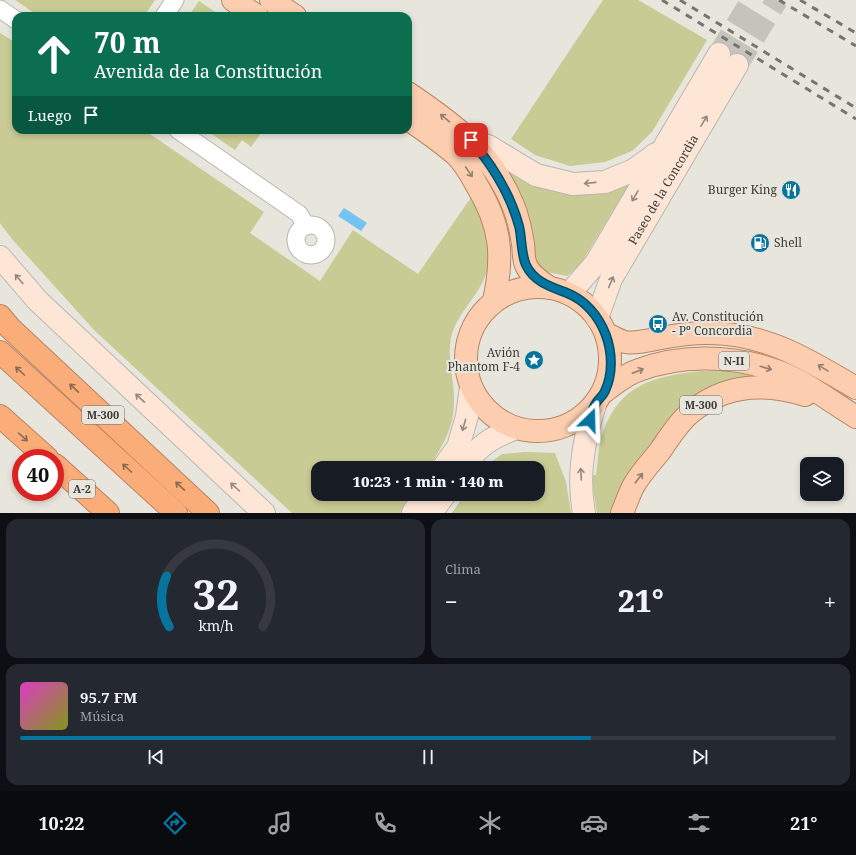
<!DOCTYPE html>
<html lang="es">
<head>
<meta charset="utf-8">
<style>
	:root { --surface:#171b24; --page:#242831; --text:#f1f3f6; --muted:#9ea1a6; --line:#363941; --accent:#0575a0 }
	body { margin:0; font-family:"Noto Serif",serif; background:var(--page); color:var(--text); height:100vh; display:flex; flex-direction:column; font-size:15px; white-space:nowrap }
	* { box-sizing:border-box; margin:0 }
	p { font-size:13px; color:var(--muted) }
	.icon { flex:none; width:22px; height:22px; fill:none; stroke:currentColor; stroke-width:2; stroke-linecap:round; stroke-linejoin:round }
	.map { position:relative; height:513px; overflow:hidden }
	.sheet { display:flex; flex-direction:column; gap:6px; padding:6px; background:#0d0f14; flex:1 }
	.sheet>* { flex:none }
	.top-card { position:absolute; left:12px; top:12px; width:400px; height:122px; border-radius:12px; box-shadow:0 2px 6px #0003; background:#0b6e4f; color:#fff; overflow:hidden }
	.controls { position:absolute; left:800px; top:457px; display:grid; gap:8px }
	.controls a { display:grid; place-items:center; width:44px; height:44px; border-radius:8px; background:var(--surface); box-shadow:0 2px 6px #0003; font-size:20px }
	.speed { position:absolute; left:12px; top:449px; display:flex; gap:8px; font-size:20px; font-weight:700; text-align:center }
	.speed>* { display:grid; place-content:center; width:52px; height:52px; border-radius:50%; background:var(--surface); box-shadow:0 2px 6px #0003; line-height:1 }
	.speed .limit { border:6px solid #d22; background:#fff; color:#111 }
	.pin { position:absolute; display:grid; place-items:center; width:34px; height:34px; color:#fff; margin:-17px; border-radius:8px; box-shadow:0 2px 6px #0006 }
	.me { position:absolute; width:44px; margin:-22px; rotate:22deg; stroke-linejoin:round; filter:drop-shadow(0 0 3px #0008) }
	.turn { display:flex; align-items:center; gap:14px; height:84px; padding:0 16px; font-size:18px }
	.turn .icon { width:52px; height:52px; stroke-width:2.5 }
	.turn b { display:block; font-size:28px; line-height:34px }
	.then { display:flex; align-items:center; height:38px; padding:0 16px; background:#0003; gap:8px; font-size:15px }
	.big { font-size:30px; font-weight:800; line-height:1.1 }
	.sheet .tile { flex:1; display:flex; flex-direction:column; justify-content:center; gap:6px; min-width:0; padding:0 14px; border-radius:12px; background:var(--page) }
	.sheet .dial { align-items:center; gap:0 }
	.dial svg { height:104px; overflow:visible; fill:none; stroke:var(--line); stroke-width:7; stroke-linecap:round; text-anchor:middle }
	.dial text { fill:var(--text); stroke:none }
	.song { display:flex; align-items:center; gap:12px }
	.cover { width:48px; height:48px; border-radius:6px; background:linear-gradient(135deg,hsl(310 70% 55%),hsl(70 70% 35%)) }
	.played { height:4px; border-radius:2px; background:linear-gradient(90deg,var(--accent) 70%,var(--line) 70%) }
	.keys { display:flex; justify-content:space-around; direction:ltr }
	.heat { display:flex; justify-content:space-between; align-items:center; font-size:22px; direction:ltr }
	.sheet .tiles { flex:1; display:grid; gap:6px; grid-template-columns:1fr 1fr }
	.tile:last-child { grid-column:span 2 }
	.trip { position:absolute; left:311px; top:461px; width:234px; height:40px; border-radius:12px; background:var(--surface); box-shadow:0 2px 6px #0003; font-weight:800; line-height:40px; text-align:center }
	.dock { display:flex; height:64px; justify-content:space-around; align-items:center; background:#090b0e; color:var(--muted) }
	.dock .icon { width:28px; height:28px }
	.dock .active { color:var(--accent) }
	.dock b { font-size:18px; color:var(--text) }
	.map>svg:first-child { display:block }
</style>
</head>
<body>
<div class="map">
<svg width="856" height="513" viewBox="0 0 856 513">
	<rect width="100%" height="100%" fill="#e7e5dc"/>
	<g fill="#c8cb93">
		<polygon points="15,0 155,0 144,16 39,16"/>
		<polygon points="603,0 638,0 707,40 652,132 632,151 605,162 570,166 535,155 511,139"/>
		<polygon points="199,1 221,16 189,16"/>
		<path d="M 0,33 L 16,43 L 16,130 L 144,130 L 264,212 L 250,233 L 320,281 L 353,230 L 418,274 L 472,196 C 479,216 489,236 489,258 C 488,287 465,303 454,328 C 444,351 455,379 454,403 C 453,430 442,446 429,468 L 318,468 L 318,494 L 413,494 L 400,513 L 292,513 L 94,330 L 12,239 L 0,223 Z"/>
		<polygon points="206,130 263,130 251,147 242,140 235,150"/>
		<polygon points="507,167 631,181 580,265 567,276 547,272 537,266 533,254 519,191"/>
		<path d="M 701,371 L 722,371 L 749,375 L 751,378 L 725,381 L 710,388 L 613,513 L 597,513 L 591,475 L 596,475 C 598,463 598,450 601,438 C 618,385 650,377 701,371 Z"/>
		<polygon points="525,452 555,453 566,482 571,513 452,513 465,494 538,494 538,468 483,468 502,454"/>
	</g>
	<polygon fill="#73c3f3" points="344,208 367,223 361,231 338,216"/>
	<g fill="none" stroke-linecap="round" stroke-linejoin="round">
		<g stroke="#c5c3bb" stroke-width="22" stroke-dasharray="22 11" stroke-linecap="butt">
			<polyline points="719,54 752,0"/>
			<polyline points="737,65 777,0"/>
		</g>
		<g stroke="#b9b7af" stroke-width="19">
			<g id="street">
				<polyline points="0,9 16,20"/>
				<polyline points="164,16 175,0"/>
				<polyline points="178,130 299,214 306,226"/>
				<circle cx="311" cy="240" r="15"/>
			</g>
		</g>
		<g stroke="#b9b7af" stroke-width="24">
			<g id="secondary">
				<polyline points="471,140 488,146 536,175 573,184 605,182 634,170 656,154"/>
				<polyline points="0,257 38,301 264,513"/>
				<polyline points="569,294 596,263 719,54"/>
				<path id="s1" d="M 597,318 L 611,279 L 737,65"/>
				<polyline points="443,468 458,447 467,416 471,387"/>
				<path d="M 463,468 C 478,446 490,438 514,429"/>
				<polyline points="413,513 426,494"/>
				<polyline points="431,513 445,494"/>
				<path d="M 584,513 C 577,476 583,441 595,405"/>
			</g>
		</g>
		<g stroke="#b88562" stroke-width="24">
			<g id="primary">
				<polyline points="233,0 257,16"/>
				<polyline points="271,0 295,16"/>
				<path d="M 408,93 C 454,124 491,151 513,205 C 518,217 521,231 523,244 C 524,250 523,259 526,265 C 530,275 541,282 550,288"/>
				<path d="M 408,119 C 424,130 440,141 455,154 C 464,162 470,173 476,184 C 501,225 504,255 494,301"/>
				<circle cx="538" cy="359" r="72"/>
				<path d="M 606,334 C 612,336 619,341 625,342 C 637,344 649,340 661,338 C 676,335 692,333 707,333 C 766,333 807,359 856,388"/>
				<path d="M 605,391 C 616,383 626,374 639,370 C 679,355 727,355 768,368 C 800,377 828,400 856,417"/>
				<path d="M 622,513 C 626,504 629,494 634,485 C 641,473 651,462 660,451 C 669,438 678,423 690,413 C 724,384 764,382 805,395"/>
			</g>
		</g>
		<g stroke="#b88562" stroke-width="24">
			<g id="highway">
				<polyline points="0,316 10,328 208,513"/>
				<polyline points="0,352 176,513"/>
				<polyline points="0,416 47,458"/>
				<polyline points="55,465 108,513"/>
			</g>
		</g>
		<use href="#street" stroke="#fff" stroke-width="17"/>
		<use href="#secondary" stroke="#fee6d7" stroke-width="22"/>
		<use href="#primary" stroke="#fcceaf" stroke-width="22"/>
		<use href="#highway" stroke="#faad79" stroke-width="22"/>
		<g stroke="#767570" stroke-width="3" stroke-dasharray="7 7" stroke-linecap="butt">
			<polyline points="662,0 856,119"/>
			<polyline points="680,0 856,108"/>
			<polyline points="779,0 856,46"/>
			<polyline points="800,0 856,33"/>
		</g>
	</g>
	<defs><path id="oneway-shaft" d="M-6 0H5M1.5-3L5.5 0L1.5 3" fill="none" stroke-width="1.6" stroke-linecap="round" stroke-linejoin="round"/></defs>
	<g stroke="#927e6e">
		<use href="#oneway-shaft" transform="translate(445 118) rotate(-141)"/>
		<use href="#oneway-shaft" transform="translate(469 172) rotate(56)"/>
		<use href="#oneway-shaft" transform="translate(766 368) rotate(16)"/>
		<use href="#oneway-shaft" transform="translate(823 368) rotate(-149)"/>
		<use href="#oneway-shaft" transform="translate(638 371) rotate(-21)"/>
		<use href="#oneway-shaft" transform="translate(639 478) rotate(-53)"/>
	</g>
	<g stroke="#938880">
		<use href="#oneway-shaft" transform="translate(704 121) rotate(-59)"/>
		<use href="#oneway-shaft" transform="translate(590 183) rotate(174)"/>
		<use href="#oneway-shaft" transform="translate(635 196) rotate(120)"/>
		<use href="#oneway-shaft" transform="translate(19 279) rotate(-130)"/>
		<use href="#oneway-shaft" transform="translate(611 282) rotate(-67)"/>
		<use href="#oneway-shaft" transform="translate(140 398) rotate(-137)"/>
		<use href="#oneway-shaft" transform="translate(464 425) rotate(106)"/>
		<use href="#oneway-shaft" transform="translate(581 474) rotate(-93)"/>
		<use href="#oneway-shaft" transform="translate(235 487) rotate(-138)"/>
	</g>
	<g stroke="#886952">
		<use href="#oneway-shaft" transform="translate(20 371) rotate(-138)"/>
		<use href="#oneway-shaft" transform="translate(74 388) rotate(-137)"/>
		<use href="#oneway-shaft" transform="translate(23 437) rotate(42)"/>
		<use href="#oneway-shaft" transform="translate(127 468) rotate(-138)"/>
		<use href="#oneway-shaft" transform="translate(180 486) rotate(-137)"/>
	</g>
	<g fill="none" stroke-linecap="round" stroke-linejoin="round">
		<g stroke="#034c68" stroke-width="10">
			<path id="route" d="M 471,140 C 493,166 510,193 519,226 C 522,238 521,254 526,265 C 534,282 551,287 567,293 C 603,307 621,356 605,391 C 603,396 597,400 595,405 C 592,410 591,415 590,420"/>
		</g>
		<use href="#route" stroke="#0575a0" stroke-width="7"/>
	</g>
	<defs>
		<g id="restaurant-disc" transform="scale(1)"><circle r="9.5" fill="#0575a0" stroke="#e7e5dc"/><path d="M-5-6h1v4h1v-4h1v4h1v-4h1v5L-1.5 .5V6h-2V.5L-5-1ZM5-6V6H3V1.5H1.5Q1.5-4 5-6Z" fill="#fff"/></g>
		<g id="fuel-disc" transform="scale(1)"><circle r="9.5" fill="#0575a0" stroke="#e7e5dc"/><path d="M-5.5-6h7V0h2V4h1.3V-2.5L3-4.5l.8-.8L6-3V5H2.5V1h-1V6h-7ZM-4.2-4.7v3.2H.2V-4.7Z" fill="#fff"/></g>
		<g id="bus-disc" transform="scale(1)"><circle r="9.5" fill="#0575a0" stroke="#e7e5dc"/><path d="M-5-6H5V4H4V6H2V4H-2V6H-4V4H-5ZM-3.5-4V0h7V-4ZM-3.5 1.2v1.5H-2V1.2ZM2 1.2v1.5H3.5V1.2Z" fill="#fff"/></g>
		<g id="sight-disc" transform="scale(1)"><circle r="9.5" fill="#0575a0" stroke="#e7e5dc"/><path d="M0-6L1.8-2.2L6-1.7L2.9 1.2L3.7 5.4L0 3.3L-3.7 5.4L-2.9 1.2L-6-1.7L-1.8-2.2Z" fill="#fff"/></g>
	</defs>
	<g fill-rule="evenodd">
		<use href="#restaurant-disc" x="791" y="190"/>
		<use href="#fuel-disc" x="760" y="243"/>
		<use href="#bus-disc" x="658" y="324"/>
		<use href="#sight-disc" x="534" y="360"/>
	</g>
	<g text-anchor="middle" stroke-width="4" stroke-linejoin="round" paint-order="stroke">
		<g fill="#e7e5dc" stroke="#6f6f69" stroke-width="1">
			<rect x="719" y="352" width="30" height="18" rx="3"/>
			<rect x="680" y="396" width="42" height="18" rx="3"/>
			<rect x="82" y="406" width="42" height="18" rx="3"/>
			<rect x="69" y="480" width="26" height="18" rx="3"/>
		</g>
		<g font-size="11" font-weight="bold" fill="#3c3c38">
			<text x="734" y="365">N-II</text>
			<text x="701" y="409">M-300</text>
			<text x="103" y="419">M-300</text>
			<text x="82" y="493">A-2</text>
		</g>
		<g font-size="12" fill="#3c3c38" stroke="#e7e5dc">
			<text dy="4" stroke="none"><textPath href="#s1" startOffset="145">Paseo de la Concordia</textPath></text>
		</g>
		<g font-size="12" fill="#3c3c38" stroke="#e7e5dc" text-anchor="end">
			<text x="777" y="194">Burger King</text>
			<text x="774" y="247" text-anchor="start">Shell</text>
			<text x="672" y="321" text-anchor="start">Av. Constitución<tspan x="672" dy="14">- Pº Concordia</tspan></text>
			<text x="520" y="357">Avión<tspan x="520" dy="14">Phantom F-4</tspan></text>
		</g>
	</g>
</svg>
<div class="controls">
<a><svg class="icon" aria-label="layers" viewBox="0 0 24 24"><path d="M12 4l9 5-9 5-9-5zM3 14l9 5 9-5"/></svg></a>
</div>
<div class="speed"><div class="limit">40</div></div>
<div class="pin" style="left:471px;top:140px;background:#d93025"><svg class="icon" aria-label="arrive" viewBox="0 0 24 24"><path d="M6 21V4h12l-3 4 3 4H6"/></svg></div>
<svg class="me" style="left:590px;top:420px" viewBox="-20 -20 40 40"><path d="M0-17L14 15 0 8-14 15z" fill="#0575a0" stroke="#fff" stroke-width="4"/></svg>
<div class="trip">10:23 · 1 min · 140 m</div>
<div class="top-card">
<div class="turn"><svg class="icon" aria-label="ahead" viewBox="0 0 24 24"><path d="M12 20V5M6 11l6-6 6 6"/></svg><div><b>70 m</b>Avenida de la Constitución</div></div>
<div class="then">Luego<svg class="icon" aria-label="arrive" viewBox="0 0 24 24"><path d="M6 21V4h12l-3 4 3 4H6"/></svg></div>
</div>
</div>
<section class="sheet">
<div class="tiles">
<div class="tile dial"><svg viewBox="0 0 100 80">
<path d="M14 69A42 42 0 1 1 86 69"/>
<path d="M14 69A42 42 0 0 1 12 30" stroke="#0575a0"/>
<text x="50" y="56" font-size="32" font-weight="700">32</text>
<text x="50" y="72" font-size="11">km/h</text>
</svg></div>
<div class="tile"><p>Clima</p>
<div class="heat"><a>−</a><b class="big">21°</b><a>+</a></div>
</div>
<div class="tile">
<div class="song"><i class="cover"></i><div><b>95.7 FM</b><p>Música</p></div></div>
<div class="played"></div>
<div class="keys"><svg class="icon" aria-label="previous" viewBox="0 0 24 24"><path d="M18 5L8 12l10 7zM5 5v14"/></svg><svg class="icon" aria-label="pause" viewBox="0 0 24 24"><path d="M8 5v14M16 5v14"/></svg><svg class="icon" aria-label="next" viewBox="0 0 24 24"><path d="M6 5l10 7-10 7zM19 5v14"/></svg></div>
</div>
</div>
</section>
<nav class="dock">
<b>10:22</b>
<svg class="icon active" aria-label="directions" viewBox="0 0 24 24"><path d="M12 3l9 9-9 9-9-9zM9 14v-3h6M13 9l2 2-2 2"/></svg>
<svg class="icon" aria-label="music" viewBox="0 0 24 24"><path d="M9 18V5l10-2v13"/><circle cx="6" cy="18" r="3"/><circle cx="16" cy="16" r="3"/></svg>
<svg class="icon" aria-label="phone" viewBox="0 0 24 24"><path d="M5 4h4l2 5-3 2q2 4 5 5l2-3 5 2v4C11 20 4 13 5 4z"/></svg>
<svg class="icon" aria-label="climate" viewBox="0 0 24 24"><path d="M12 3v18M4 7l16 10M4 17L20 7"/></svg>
<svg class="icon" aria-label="car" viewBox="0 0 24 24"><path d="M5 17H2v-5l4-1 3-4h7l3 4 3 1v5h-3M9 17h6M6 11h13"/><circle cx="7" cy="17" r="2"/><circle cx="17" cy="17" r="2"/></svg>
<svg class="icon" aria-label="filters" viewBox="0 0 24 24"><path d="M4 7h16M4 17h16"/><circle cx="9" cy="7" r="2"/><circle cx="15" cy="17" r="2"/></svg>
<b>21°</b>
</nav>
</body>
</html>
